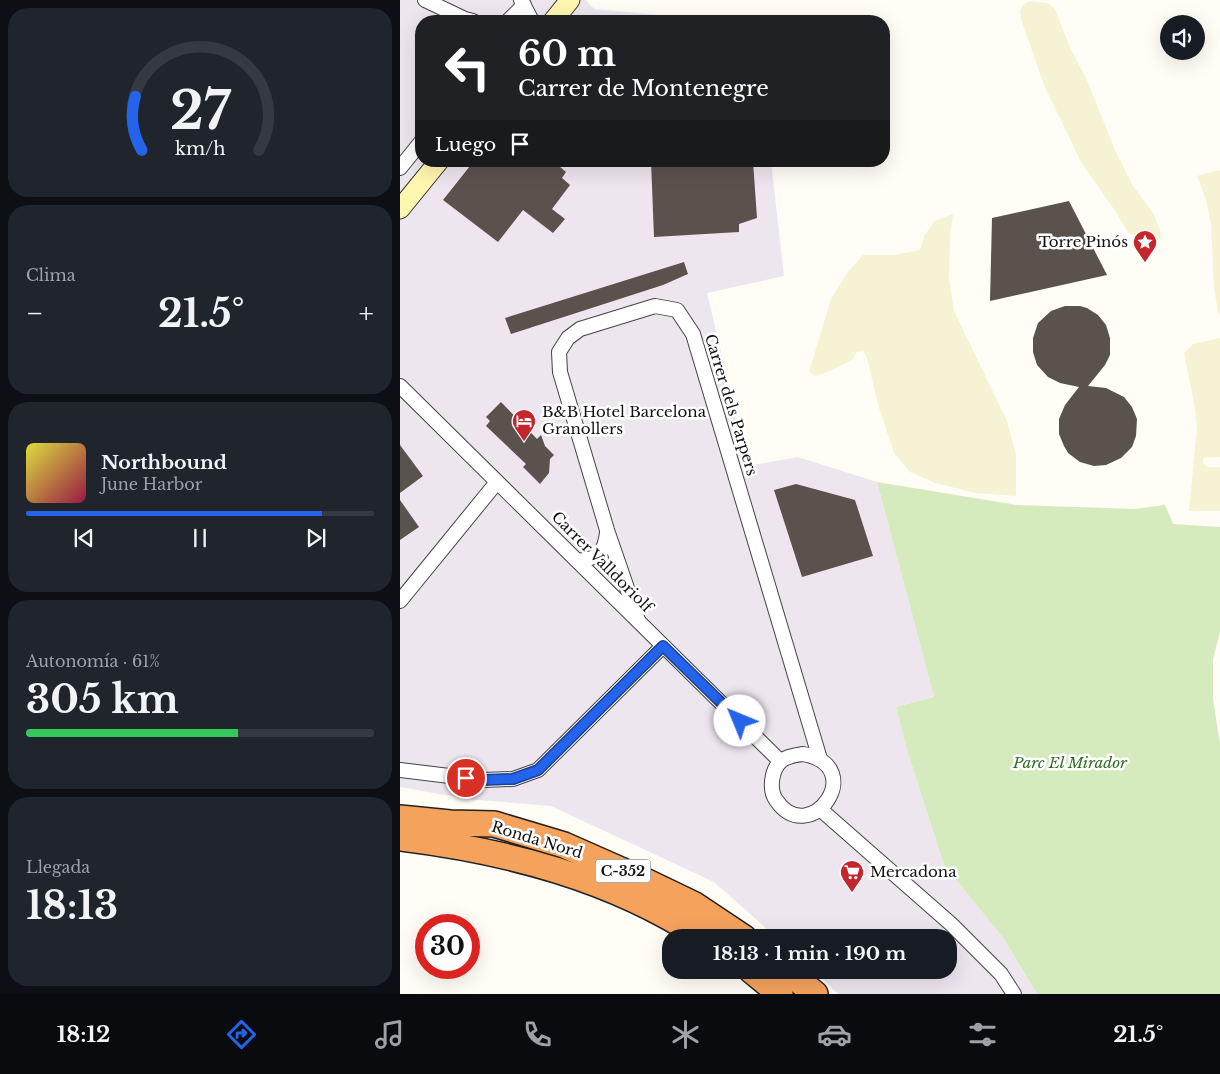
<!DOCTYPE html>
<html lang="es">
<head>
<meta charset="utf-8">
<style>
	:root { --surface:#171b24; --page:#20242c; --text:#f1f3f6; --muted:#9ea1a6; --line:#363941; --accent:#2563eb }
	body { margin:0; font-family:"Libre Baskerville",serif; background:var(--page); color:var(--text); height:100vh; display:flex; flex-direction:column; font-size:19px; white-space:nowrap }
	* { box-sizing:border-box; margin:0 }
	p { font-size:16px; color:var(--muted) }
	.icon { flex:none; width:28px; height:28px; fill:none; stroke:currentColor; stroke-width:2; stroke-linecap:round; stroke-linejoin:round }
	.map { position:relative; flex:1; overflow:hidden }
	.panel { display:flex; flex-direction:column; gap:8px; padding:8px; background:#0d0f14; width:400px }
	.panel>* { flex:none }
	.banner { position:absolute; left:15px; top:15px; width:475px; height:152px; border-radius:20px; box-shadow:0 5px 20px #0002; background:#202124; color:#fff; overflow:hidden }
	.buttons { position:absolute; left:760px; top:15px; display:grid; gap:10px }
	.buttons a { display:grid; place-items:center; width:45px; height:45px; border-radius:50%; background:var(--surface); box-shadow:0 5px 20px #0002; font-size:25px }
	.speed { position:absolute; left:15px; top:914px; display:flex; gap:10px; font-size:25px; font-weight:700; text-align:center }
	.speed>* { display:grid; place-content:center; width:65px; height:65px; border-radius:50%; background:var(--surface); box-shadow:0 5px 20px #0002; line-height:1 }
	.speed .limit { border:8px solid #d22; background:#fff; color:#111 }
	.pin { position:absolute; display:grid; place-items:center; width:42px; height:42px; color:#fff; margin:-21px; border:2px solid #fff; border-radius:50%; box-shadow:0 1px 5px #0007 }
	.me { position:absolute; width:55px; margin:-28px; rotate:315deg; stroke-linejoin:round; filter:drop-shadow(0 0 4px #0008) }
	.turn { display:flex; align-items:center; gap:18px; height:105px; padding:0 20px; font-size:22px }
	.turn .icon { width:65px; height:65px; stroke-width:2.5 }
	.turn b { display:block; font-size:35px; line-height:42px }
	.then { display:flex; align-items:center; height:48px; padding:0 20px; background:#0003; gap:10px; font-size:19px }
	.big { font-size:38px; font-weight:700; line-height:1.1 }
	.panel .widget { flex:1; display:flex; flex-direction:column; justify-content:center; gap:8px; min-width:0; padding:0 18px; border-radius:20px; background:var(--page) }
	.panel .dial { align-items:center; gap:0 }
	.dial svg { height:130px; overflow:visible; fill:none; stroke:var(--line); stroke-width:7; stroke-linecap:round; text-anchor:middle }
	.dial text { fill:var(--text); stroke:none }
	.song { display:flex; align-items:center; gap:15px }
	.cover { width:60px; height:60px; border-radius:8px; background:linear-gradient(135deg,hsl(60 70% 55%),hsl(340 70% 35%)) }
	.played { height:5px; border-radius:2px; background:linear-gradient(90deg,var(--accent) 85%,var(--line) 85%) }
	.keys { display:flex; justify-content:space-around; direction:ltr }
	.heat { display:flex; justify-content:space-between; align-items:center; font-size:28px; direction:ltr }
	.charge { height:8px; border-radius:4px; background:linear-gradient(90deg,#34c759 61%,var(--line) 0) }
	.trip { position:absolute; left:262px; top:929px; width:295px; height:50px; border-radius:20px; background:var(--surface); box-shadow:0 5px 20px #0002; font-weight:700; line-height:50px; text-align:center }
	.dock { display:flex; height:80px; justify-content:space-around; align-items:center; background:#090b0e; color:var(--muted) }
	.dock .icon { width:35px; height:35px }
	.dock .active { color:var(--accent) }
	.dock b { font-size:22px; color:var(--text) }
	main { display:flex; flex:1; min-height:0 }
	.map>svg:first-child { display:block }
</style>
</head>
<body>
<main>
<section class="panel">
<div class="widget dial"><svg viewBox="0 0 100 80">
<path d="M14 69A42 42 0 1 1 86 69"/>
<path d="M14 69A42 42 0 0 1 10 36" stroke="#2563eb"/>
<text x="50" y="56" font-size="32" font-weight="700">27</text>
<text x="50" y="72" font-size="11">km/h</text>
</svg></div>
<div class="widget"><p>Clima</p>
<div class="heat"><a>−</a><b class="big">21.5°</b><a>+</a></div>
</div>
<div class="widget">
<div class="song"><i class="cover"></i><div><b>Northbound</b><p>June Harbor</p></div></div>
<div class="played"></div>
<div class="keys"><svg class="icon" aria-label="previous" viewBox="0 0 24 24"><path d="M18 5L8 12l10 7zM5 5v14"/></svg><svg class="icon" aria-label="pause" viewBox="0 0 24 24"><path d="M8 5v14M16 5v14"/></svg><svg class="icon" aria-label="next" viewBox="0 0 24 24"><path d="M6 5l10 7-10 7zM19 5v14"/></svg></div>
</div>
<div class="widget"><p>Autonomía · 61%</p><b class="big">305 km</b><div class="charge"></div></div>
<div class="widget"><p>Llegada</p><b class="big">18:13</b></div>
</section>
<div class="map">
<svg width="820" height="994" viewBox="0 0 820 994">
	<rect width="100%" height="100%" fill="#fffdf5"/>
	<polygon fill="#eee6ef" points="0,0 186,0 194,9 325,21 21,21 21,161 371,161 384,276 307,293 348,466 398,457 477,482 534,697 496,707 508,753 544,865 604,939 637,994 438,994 412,970 549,970 549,938 376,937 314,882 151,806 67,799 0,787"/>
	<g fill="#f6f3d4">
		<polygon points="629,1 648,3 655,9 671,50 686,78 715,150 733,186 753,213 760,230 761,236 758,240 729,234 716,212 681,162 644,85 621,19 620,11 623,5"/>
		<polygon points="820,170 820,315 818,312 814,288 811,224 806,200 797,176"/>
		<polygon points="553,214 550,235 549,279 554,311 607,421 616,455 616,496 575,493 535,483 510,472 494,453 479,408 467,358 463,351 457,352 452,360 430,371 416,376 409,372 431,299 448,272 463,255 494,255 520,250 524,236 535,221"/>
		<polygon points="820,338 820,457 803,458 803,464 807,467 820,467 820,511 789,511 797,428 794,402 784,353 793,344"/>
	</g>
	<polygon fill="#d5ebbd" points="477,482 617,505 734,509 765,505 773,524 820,527 820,632 813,659 813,699 820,744 820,994 637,994 604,939 544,865 508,753 496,707 534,697"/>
	<g fill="#5a524d">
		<polygon points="74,161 153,161 166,172 162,178 170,185 152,209 165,219 153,233 123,210 98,242 43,200"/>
		<polygon points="251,161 353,161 357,218 339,224 339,232 254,237"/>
		<polygon points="669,201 707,275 590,301 592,218"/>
		<polygon points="284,262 288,274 263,285 111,334 105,318"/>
		<polygon points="665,306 680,306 687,308 698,315 706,325 710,338 710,355 705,365 688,386 706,388 724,397 732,407 737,419 736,436 732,447 721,458 706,465 694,466 680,462 668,453 664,446 659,434 659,419 665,405 679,387 660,383 648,377 637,365 633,352 633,338 638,323 651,311"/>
		<polygon points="101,402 137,439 141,435 145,446 154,455 150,459 149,473 140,484 123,467 126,464 86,426 90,421 86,417"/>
		<polygon points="0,445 23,476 0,493"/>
		<polygon points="396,484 455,500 473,556 402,577 374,490"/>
		<polygon points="0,500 19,527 0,540"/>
	</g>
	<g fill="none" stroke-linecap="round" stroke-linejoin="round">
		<g stroke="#444" stroke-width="16">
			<g id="street">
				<polyline points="25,0 65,19 73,21"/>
				<polyline points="121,0 132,21"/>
				<polyline points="108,21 124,5"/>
				<polyline points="0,168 21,142"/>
				<polyline points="0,386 380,761"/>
				<path d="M 178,561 C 199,558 204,554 207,533"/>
				<polyline points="0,601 97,482"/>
				<polyline points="238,620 207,530 160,372 159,352 168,338 180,329 255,306 277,310 293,334 420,759"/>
				<path d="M 403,754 C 470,766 410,850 376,800 C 369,790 371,770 381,761 C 387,756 396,755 403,754 Z"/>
				<polyline points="0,770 82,780 113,779 138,770 263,646"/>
				<polyline points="420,809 551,924 601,974 614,994"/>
			</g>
		</g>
		<g stroke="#333" stroke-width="21">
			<g id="secondary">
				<polyline points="153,21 170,0"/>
				<polyline points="0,209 39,161"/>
			</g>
		</g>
		<g stroke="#222" stroke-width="28">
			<g id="highway">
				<polyline points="0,818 50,823 94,824 164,845 241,879 293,904 344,938"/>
				<path d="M 0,838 C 106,851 212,878 303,938"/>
				<polyline points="351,970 380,994"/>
				<polyline points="386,970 415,994"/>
			</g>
		</g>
		<use href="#street" stroke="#fff" stroke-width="14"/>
		<use href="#secondary" stroke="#fff6b0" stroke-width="19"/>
		<use href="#highway" stroke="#f5a25d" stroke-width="25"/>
	</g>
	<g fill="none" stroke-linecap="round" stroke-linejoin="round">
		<g stroke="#184099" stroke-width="12">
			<polyline id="route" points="66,778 82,780 113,779 138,770 263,646 340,721"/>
		</g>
		<use href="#route" stroke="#2563eb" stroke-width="9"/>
	</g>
	<defs>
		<g id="sight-pin" transform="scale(1.25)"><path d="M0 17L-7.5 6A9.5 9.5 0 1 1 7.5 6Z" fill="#c4262e" stroke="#fff"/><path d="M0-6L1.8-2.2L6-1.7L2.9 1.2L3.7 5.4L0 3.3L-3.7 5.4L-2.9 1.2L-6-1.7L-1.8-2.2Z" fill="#fff"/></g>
		<g id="hotel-pin" transform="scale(1.25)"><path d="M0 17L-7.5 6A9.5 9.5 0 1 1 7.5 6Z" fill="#c4262e" stroke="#fff"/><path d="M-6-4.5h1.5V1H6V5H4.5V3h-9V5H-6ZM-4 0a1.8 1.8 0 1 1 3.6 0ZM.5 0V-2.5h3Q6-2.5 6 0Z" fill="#fff"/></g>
		<g id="supermarket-pin" transform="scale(1.25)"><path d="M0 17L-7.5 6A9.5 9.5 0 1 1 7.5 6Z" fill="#c4262e" stroke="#fff"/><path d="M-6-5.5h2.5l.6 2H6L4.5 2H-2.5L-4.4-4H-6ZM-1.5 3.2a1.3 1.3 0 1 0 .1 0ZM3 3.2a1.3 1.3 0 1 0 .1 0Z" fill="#fff"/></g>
	</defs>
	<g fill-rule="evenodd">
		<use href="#sight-pin" x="745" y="242"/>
		<use href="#hotel-pin" x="124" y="421"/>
		<use href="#supermarket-pin" x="452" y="872"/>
	</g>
	<g text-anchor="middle" stroke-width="5" stroke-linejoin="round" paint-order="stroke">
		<rect fill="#fff" stroke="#585858" stroke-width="1" x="195.5" y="859.5" width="55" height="23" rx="4"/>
		<g font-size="14" font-weight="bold" fill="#111">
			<text x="223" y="876">C-352</text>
		</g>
		<g font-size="15" fill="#111" stroke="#fff" text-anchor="start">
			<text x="728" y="247" text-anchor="end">Torre Pinós</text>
			<text x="142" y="417">B&amp;B Hotel Barcelona<tspan x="142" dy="17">Granollers</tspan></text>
			<text x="470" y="877">Mercadona</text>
		</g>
		<g font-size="15" fill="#111" stroke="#fff">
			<text transform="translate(331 405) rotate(73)" y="5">Carrer dels Parpers</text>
			<text transform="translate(202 562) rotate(45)" y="5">Carrer Valldoriolf</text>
			<text transform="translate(137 840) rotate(17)" y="5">Ronda Nord</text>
		</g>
		<g font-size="15" font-style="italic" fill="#2f6b1f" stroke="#fff">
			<text x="670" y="768">Parc El Mirador</text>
		</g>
	</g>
</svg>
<div class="buttons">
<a><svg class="icon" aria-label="sound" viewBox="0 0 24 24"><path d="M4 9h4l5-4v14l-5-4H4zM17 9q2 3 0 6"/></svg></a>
</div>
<div class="speed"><div class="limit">30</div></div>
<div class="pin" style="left:66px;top:778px;background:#d93025"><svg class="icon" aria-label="arrive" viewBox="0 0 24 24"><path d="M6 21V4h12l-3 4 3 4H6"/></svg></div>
<svg class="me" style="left:340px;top:721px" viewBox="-20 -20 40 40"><circle r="19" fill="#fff"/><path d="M0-13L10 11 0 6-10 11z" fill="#2563eb"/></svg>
<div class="trip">18:13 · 1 min · 190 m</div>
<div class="banner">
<div class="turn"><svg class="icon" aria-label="left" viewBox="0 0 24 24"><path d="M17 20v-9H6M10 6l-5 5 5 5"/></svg><div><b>60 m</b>Carrer de Montenegre</div></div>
<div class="then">Luego<svg class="icon" aria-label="arrive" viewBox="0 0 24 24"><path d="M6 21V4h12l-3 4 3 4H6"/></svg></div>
</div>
</div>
</main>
<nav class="dock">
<b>18:12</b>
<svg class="icon active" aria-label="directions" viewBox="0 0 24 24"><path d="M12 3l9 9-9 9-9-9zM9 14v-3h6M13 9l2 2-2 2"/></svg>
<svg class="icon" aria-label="music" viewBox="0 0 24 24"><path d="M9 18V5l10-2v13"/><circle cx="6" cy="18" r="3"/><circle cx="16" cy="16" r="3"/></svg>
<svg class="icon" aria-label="phone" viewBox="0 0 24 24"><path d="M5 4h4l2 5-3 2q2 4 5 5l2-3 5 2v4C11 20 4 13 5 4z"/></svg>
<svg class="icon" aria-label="climate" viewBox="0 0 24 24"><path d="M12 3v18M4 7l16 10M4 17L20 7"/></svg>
<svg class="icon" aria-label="car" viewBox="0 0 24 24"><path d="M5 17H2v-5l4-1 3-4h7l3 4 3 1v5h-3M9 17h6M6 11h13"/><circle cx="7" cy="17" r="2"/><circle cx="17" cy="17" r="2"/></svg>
<svg class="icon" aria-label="filters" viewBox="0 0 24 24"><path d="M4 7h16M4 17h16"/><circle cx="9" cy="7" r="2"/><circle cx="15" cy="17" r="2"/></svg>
<b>21.5°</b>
</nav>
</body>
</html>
